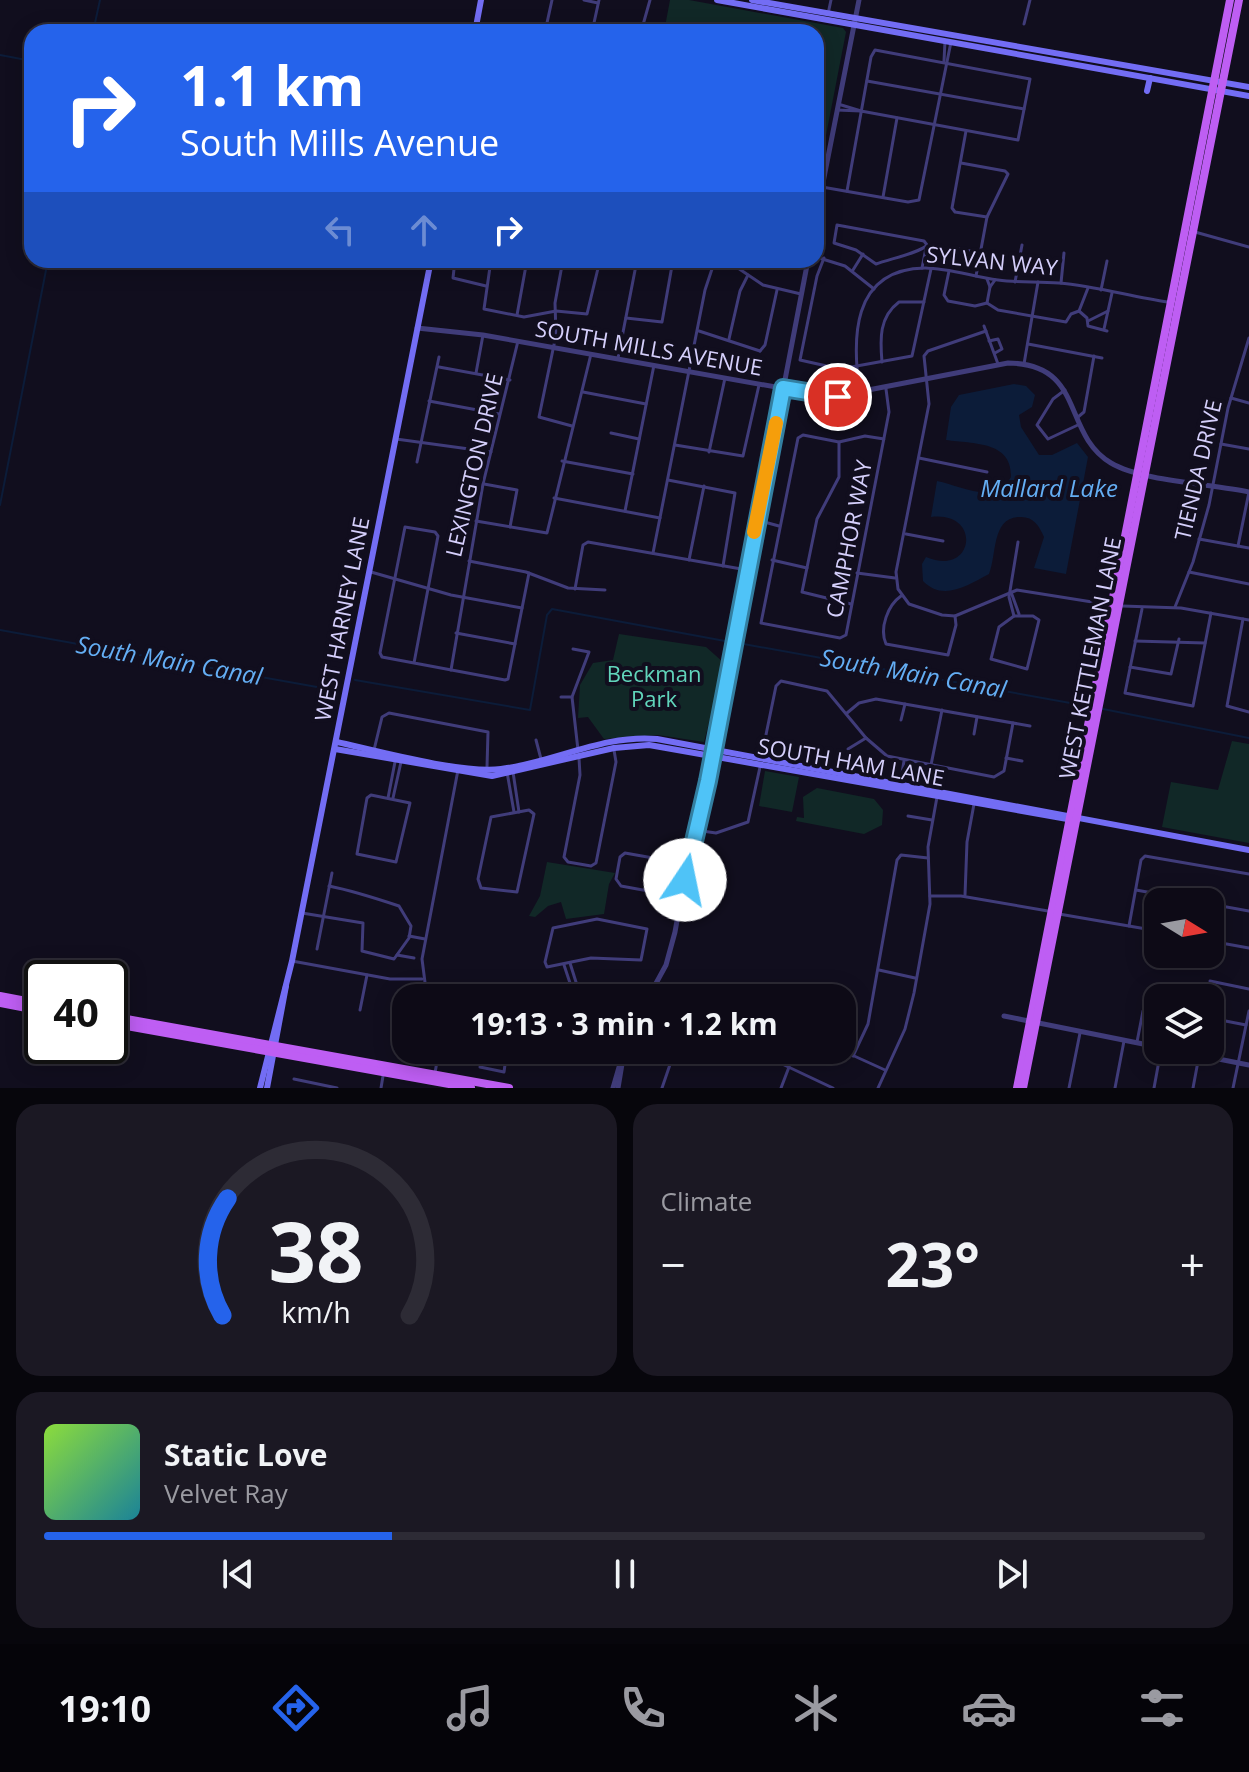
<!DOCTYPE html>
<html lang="en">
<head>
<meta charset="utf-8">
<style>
	:root { --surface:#0d0a16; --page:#1b1823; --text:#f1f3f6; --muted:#9a9aa1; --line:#2d2b35; --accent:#2563eb }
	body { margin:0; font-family:"Open Sans",sans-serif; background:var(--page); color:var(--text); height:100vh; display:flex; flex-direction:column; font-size:30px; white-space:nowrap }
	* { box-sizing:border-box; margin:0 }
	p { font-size:26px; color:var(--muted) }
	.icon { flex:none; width:44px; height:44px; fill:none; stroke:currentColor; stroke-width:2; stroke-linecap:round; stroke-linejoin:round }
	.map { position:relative; height:1088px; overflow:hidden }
	.panel { display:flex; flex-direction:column; gap:16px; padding:16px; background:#07060c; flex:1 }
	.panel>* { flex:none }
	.top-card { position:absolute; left:24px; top:24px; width:800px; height:244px; border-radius:24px; box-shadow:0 4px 20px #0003,0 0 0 2px var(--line); background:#2563eb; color:#fff; overflow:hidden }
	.needle { width:52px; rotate:101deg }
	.buttons { position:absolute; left:1144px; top:888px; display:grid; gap:16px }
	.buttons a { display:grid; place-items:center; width:80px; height:80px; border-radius:16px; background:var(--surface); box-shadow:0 4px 20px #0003,0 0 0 2px var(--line); font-size:40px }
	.speed { position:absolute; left:24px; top:960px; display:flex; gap:16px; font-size:40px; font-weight:700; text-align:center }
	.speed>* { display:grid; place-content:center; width:104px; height:104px; border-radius:50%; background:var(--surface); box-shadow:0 4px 20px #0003,0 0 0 2px var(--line); line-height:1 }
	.speed .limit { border:4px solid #111; border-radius:12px; background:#fff; color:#111 }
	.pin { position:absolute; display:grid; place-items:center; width:68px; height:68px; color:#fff; margin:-34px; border:4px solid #fff; border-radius:50%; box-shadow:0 2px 8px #0007 }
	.me { position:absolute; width:88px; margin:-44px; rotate:11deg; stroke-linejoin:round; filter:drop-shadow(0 0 6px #0008) }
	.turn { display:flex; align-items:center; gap:28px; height:168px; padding:0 24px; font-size:36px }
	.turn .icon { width:104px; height:104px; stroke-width:2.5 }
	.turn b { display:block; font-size:56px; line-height:68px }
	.lanes { display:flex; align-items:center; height:76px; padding:0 24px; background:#0003; justify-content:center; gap:40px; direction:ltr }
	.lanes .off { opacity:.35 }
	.big { font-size:60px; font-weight:700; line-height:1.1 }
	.panel .tile { flex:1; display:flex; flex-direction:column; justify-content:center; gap:12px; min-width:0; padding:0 28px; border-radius:24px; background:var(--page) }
	.panel .dial { align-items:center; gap:0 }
	.dial svg { height:208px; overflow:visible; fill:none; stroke:var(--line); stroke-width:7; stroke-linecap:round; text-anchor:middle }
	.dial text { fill:var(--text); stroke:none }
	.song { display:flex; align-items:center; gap:24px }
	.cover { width:96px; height:96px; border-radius:12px; background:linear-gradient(135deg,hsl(90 70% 55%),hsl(190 70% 35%)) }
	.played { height:8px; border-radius:4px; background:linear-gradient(90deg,var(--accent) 30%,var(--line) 30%) }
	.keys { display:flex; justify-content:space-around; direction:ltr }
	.heat { display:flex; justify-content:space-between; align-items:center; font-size:44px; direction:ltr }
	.panel .tiles { flex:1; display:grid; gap:16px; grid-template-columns:1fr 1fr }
	.tile:last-child { grid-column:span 2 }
	.trip { position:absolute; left:392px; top:984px; width:464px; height:80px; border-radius:24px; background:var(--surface); box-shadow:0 4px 20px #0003,0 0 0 2px var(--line); font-weight:700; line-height:80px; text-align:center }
	.dock { display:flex; height:128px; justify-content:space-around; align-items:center; background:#050409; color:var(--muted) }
	.dock .icon { width:56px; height:56px }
	.dock .on { color:var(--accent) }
	.dock b { font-size:36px; color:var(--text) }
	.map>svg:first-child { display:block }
</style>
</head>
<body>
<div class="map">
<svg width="1249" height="1088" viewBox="0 0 1249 1088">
	<rect width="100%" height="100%" fill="#110e1e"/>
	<g fill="#112827">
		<polygon points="670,0 689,0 843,28 846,32 816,187 816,32 664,32"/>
		<polygon points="619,634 706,647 724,663 704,742 658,735 604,739 588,717 578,718 580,685 593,663 613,660"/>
		<polygon points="1232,741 1249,744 1249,843 1162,827 1171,782 1218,790"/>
		<polygon points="765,771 799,777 792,812 759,806"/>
		<polygon points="817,788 874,799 883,810 882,825 864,834 796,821 797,817 804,818 803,797"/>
		<polygon points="547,862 615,873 609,884 604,914 566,919 561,902 548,906 535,917 529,916 540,896"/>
	</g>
	<path fill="#0c1c39" d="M 1014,384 L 1026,386 L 1035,395 L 1032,407 L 1019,415 L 1021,427 L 1039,455 L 1052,455 L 1077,443 L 1088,457 L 1066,574 L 1034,568 L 1044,537 C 1039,526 1034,517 1021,517 C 991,516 997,555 989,574 C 968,585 943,602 923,581 L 922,564 L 926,557 C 974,578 983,511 931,517 L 937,481 C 962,486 995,506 1011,477 C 1012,441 974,444 946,440 L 951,407 L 959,395 Z"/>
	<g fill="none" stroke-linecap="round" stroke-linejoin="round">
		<g stroke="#0c1c39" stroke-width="2">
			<polyline points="93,32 100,0"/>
			<polyline points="0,55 32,61"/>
			<polyline points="0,505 48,260"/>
			<polyline points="0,630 317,687 328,688 337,684"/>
			<polyline points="738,643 1087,706"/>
			<polyline points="355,680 530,710 547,615 552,609 725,641"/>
			<polyline points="1103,709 1249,738"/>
		</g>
		<g stroke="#403c7a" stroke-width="3">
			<polyline points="584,0 598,3"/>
			<polyline points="828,14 831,0"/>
			<polyline points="1024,24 1030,0"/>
			<polyline points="545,32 552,0"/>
			<polyline points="592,32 599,0"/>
			<polyline points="641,32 650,0"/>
			<polyline points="944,61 945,41"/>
			<polyline points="867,81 1024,109"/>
			<polyline points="838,104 861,111"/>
			<polyline points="837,110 861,111 1018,140 1030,79 875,50 871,57 847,191"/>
			<polyline points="966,131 952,208 955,212 987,217"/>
			<polyline points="961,163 1005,171 1008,174 987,217 976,276"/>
			<polyline points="822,187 908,202 919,200 951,42"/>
			<polyline points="883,197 897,118"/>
			<path d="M 837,225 L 924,241 L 927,245 C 920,253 889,259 876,264 L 856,250 L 834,243 Z"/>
			<polyline points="1195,232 1249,247"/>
			<polyline points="960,249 981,253"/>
			<polyline points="816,257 845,266 874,289"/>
			<polyline points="824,258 817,276 800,360 840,369 912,356 931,269"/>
			<polyline points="455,260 453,278 486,286"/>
			<polyline points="491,260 484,309 524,317 556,311 587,314 600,260"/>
			<polyline points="563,260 555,303 556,335 539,417 572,426"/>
			<polyline points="726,260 763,285 801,294"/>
			<polyline points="922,268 926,248"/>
			<polyline points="853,270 863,254"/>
			<polyline points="949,271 944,295 948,301 975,306 987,303 998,310 1066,322 1071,314 1079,311 1087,318 1088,326 1107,331"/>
			<polyline points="987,279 990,287 995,280"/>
			<polyline points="1015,282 1022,245"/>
			<polyline points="1061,283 1064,253"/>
			<polyline points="1101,290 1107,261"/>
			<polyline points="987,303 990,287"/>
			<polyline points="1079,311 1088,288"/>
			<polyline points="517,315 527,260"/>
			<polyline points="626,318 662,322 673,260"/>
			<polyline points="1088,321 1108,311"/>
			<polyline points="984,326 998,364"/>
			<polyline points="1104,329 1112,293"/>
			<polyline points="699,331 760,351"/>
			<polyline points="986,331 928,351 924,356 929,404 896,572 898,589 909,604 942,615 955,616 1017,590 1111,605"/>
			<polyline points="729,339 740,291 748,275"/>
			<polyline points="989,341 998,339 1002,349 995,353"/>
			<polyline points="1028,344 1102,358"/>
			<polyline points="760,351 765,345 777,290"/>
			<polyline points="618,358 637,260"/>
			<path d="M 882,362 C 880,339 879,317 899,302 L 924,302"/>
			<polyline points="1024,364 1038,282"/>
			<polyline points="439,367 510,380"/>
			<polyline points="476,373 483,335"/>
			<polyline points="1065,390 1053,399 1037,425 1048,439 1080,424"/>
			<polyline points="583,392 646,404"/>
			<path d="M 860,394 C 852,341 850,269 925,268 C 949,268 974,277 998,280 C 1018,283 1039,281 1059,283 C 1096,286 1132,297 1168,302"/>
			<polyline points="1231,398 1249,403"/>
			<polyline points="429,401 499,414"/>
			<polyline points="1078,417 1084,412 1094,356"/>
			<polyline points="611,433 639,439"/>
			<polyline points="396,439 491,452"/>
			<polyline points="884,439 865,436 839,442 803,435 798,438 761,623 840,638 846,635 889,412 886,389"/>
			<polyline points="839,442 839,477 817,519 802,592 851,604"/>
			<polyline points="1221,444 1249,449"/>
			<polyline points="675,445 743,456 759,385"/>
			<polyline points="709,452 725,378"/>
			<polyline points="919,458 987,472"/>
			<polyline points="562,461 633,474"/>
			<polyline points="417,462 439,357"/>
			<polyline points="668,480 735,493 723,566"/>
			<polyline points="484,484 517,490 510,527"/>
			<polyline points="554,498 660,518"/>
			<polyline points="625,511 654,365"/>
			<polyline points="757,520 779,526"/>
			<polyline points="476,521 547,533 591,354"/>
			<polyline points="906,534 943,541"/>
			<polyline points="1199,539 1249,548"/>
			<polyline points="1238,546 1249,492"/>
			<polyline points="653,553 705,290 715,260"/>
			<polyline points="689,560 704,486"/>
			<polyline points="772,560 807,568"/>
			<polyline points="469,561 526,572 568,588 605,590"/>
			<polyline points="371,572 451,595 522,608"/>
			<polyline points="1189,572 1249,584"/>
			<polyline points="857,573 895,578"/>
			<polyline points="575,589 583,545 588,542 747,570"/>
			<polyline points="1011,592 1019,614"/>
			<path d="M 901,596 C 888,605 879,628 886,644 L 948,655 L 956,625 L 955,616"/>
			<polyline points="1122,606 1181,608 1249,620"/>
			<polyline points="1175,607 1193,562 1209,505 1228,408 1249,338"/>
			<polyline points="1142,609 1125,693 1193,706 1211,613"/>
			<polygon points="1014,616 1033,616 1039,620 1027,669 991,659 999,627"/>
			<polyline points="1014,616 1009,597 1018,542"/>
			<polyline points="1243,619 1227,706 1249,712"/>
			<polyline points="456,633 515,644"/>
			<polyline points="1135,641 1205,643"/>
			<polyline points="573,649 589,652 572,697 578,750"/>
			<polyline points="414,663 438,536 435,532 405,527 380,653 382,657 505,680 508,679 529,573"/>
			<polyline points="1130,667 1171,674 1179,639"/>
			<polyline points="451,670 483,484 518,341"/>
			<polyline points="561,697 572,697"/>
			<polyline points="847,713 859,703 876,699 1030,726"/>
			<polyline points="901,720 905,704"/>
			<polyline points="974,734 977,717"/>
			<polyline points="536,740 541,759"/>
			<polyline points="848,749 866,738"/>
			<polyline points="374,750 382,717 389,713 488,732 487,767"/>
			<polyline points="579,758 580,775 564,857 568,862 591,866 596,863 616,762 614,750"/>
			<polyline points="1006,758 1022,761"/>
			<polyline points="761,759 776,686 781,681 827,691 866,738 887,756 994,777 1004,771 1013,723"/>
			<polyline points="931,765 942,710"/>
			<polyline points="507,772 514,812"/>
			<polyline points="513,772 519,812"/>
			<polyline points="900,785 904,761"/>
			<polygon points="371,795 410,803 396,862 357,854 367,798"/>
			<polyline points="388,798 395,762"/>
			<polyline points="393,798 401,762"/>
			<polygon points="529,810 534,814 517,892 481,888 478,879 491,817"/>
			<polyline points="908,816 932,820"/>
			<polyline points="695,830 716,833 748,822 760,767"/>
			<polyline points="1136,890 1202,902"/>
			<polyline points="965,895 967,842 974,804"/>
			<polyline points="930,896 961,896 1048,911"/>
			<polyline points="681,897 621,886 616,879 620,857 625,853 687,864"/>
			<polyline points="1210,904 1249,911"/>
			<path d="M 302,913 L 363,923 L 362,951 L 394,959 L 409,938 L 411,926 L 399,906 C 375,898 354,891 329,886"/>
			<polyline points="1059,914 1158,931"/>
			<polygon points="597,919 647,929 641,960 591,958 547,967 545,962 553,928"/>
			<polyline points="1129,926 1141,860 1145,856 1249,874"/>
			<polyline points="409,936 425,939"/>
			<polyline points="1210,941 1249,948"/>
			<polyline points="317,949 332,873"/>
			<polyline points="397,955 414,958"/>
			<polyline points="292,961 390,979 422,979"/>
			<polyline points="570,963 581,998"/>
			<polyline points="564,965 575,998"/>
			<polyline points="879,970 915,978"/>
			<polyline points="1210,981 1249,989"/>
			<polyline points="427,998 422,959 458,770"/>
			<polyline points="591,998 609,998"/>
			<polyline points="360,1010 367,975"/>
			<polyline points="1210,1018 1246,1025"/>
			<polyline points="1137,1042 1143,1011 1148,1007 1158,1008"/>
			<polyline points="484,1050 480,1067 504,1072 507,1050"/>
			<polyline points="718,1050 780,1063 833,1088"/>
			<polyline points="841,1050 885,1070"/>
			<polyline points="853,1056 868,1024 897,860 901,855 928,858"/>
			<polyline points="435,1073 439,1050"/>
			<polyline points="294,1079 337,1088"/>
			<polyline points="381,1088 383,1076"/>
			<polyline points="662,1088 675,1050"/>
			<polyline points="781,1088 789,1067"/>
			<polyline points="878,1088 905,1029 914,993 930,904 928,847 937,797"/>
			<polyline points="1069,1088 1080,1033"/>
			<polyline points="1115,1088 1124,1041"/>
			<polyline points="1154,1088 1161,1050"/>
			<polyline points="1193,1088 1199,1056"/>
			<polyline points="1233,1088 1249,1011"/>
		</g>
		<g stroke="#403c7a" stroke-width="5">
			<polyline points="816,218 859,0"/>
			<path d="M 417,328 L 483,335 L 832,397 L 1008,363 C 1086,364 1061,433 1111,463 C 1141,481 1212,484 1249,492"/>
			<polyline points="701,799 708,781 808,260"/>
			<polyline points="648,998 666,965 675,932 707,754 721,700"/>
			<polyline points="1004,1016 1158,1047"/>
			<polyline points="1173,1050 1249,1065"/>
			<polyline points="613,1088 624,1050"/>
			<polyline points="618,1088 623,1058"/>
		</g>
		<g stroke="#736df4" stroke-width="6">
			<polyline points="717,0 1249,96"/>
			<polyline points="752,0 1249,87"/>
			<polyline points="475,32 481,0"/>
			<polyline points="1147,91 1150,78"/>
			<path d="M 337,742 C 377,751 462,774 501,769 C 553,763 603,734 657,739 L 1249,850"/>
			<polyline points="335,749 492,776 614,748 649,745 1073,820"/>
			<polyline points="260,1088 292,961 431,260"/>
			<polyline points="267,1088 286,986"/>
		</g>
		<g stroke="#be5ef3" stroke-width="8">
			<polyline points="0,996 42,1004"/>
			<polyline points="0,1003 42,1011"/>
			<polyline points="110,1016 509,1088"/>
			<polyline points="110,1023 471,1088"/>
			<polyline points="1017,1088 1230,0"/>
			<polyline points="1023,1088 1239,0"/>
		</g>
	</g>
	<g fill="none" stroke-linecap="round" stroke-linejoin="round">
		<g stroke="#337fa1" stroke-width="20">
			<polyline id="route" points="685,880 708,781 783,388 838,397"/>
		</g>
		<use href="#route" stroke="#4fc3f7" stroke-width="14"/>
		<polyline stroke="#f59e0b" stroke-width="14" points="754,532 776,423"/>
	</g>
	<g text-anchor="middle" stroke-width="8" stroke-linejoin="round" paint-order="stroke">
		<g font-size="22" fill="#d5cffb" stroke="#110e1e">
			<text transform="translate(992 261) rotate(6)" y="8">SYLVAN WAY</text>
			<text transform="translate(649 348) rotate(10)" y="8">SOUTH MILLS AVENUE</text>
			<text transform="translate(474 465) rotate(-77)" y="8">LEXINGTON DRIVE</text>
			<text transform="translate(1198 470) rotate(-77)" y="8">TIENDA DRIVE</text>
			<text transform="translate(849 539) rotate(-79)" y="8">CAMPHOR WAY</text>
			<text transform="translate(342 619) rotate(-79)" y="8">WEST HARNEY LANE</text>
			<text transform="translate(1090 658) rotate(-79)" y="8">WEST KETTLEMAN LANE</text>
			<text transform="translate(851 762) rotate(10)" y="8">SOUTH HAM LANE</text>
		</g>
		<g font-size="22" fill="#61d5bb" stroke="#110e1e">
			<text x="654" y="682">Beckman<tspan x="654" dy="25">Park</tspan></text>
		</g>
		<g font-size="24" font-style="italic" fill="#64aef4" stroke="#110e1e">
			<text x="1049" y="497">Mallard Lake</text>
			<text transform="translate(169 661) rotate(10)" y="8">South Main Canal</text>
			<text transform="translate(913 674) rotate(10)" y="8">South Main Canal</text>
		</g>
	</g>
</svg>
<div class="buttons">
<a><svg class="needle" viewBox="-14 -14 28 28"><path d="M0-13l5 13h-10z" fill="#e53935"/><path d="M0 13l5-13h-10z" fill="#9a9aa1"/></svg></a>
<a><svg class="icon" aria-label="layers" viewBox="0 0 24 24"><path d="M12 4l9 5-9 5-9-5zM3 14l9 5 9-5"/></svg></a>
</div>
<div class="speed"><div class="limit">40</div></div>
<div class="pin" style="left:838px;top:397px;background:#d93025"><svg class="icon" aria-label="arrive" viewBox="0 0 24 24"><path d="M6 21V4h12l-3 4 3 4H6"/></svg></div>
<svg class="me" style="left:685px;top:880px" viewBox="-20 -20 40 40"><circle r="19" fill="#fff"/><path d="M0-13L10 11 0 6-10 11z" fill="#4fc3f7"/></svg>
<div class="trip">19:13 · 3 min · 1.2 km</div>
<div class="top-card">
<div class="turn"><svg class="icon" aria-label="right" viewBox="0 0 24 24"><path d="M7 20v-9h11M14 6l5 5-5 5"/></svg><div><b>1.1 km</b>South Mills Avenue</div></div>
<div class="lanes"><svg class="icon off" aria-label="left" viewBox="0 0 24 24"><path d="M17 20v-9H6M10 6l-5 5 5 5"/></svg><svg class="icon off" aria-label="ahead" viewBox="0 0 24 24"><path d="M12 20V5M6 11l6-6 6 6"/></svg><svg class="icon" aria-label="right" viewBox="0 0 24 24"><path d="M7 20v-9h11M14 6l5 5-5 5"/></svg></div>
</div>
</div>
<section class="panel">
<div class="tiles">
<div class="tile dial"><svg viewBox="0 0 100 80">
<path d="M14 69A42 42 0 1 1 86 69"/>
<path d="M14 69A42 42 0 0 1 16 24" stroke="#2563eb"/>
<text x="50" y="56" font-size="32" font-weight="700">38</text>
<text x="50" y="72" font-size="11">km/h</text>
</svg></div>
<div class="tile"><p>Climate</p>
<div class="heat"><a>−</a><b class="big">23°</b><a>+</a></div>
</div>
<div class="tile">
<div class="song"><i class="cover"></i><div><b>Static Love</b><p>Velvet Ray</p></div></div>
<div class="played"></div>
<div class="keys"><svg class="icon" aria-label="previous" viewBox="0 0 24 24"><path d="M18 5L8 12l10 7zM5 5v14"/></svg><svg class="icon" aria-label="pause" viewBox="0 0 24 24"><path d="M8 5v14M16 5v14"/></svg><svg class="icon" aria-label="next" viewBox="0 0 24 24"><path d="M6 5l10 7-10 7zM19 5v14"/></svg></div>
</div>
</div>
</section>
<nav class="dock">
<b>19:10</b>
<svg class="icon on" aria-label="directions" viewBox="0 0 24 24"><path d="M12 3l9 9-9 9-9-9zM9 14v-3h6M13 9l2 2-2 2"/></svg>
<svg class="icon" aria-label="music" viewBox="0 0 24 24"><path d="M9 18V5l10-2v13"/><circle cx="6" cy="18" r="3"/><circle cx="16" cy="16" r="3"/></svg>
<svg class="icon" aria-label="phone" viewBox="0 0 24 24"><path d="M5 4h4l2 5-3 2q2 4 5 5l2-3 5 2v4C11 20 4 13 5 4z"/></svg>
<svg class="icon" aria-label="climate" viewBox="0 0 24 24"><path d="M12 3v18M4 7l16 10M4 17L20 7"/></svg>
<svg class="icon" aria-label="car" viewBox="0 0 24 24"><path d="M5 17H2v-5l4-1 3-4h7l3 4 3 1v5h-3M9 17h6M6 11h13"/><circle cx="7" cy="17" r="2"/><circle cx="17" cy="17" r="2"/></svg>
<svg class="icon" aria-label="filters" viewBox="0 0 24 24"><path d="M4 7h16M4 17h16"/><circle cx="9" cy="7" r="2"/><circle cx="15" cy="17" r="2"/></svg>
</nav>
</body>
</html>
